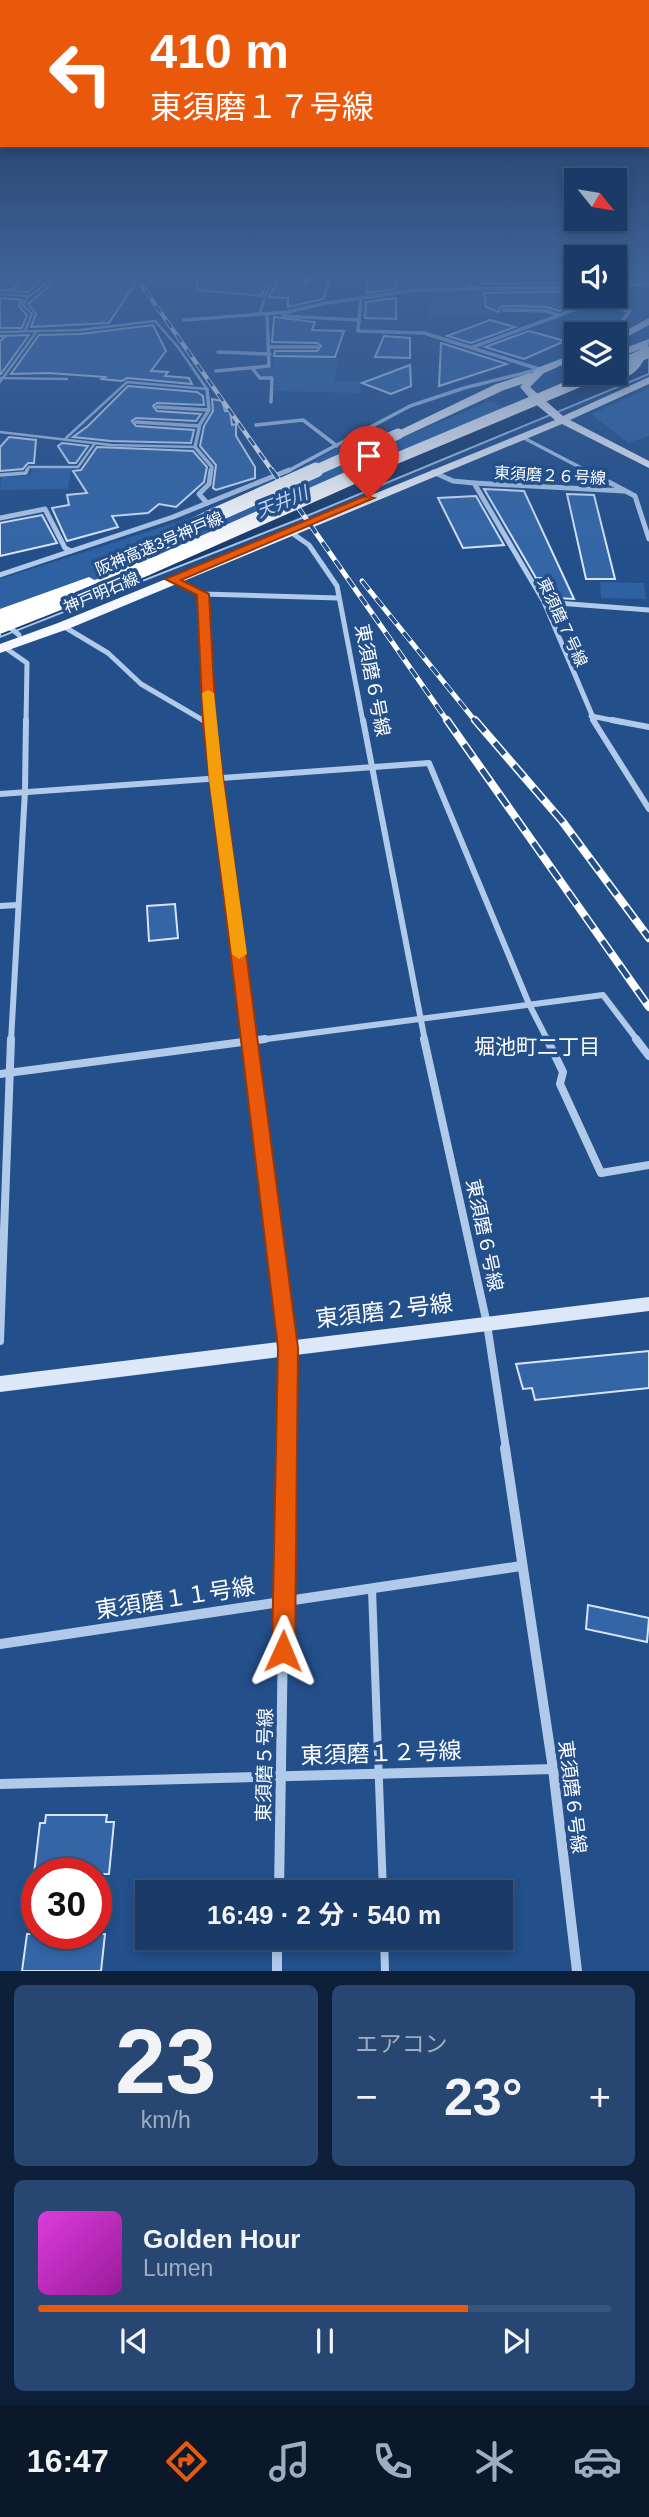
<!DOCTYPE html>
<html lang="ja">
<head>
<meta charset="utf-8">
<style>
	:root { --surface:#1a3b68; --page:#274671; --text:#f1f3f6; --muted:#9fadc0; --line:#38557c; --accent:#ea580c }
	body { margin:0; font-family:Helvetica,"Noto Sans JP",sans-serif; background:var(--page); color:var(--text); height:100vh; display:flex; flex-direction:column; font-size:26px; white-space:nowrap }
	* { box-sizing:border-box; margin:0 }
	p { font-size:23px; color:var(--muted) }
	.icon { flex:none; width:38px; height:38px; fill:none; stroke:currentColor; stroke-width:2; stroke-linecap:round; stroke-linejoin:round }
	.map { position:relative; height:1971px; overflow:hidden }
	.details { display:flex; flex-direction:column; gap:14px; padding:14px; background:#0e2039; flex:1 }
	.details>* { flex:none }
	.hud { position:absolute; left:0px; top:0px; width:649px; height:147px; box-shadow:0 4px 10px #0003,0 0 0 2px var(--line); background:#ea580c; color:#fff; overflow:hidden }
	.needle { width:46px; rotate:120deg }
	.controls { position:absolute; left:564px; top:168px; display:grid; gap:14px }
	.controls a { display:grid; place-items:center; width:63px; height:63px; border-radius:0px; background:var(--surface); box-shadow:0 4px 10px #0003,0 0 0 2px var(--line); font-size:35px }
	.speed { position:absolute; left:21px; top:1858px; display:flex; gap:14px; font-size:35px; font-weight:700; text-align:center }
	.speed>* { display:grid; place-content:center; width:91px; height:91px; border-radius:50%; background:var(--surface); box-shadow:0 4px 10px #0003,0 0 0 2px var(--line); line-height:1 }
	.speed .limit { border:10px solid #d22; background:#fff; color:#111 }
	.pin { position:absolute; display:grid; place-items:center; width:60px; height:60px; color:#fff; margin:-72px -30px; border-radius:50% 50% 50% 0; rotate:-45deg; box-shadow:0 0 7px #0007 }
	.pin .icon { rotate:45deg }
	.me { position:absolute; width:77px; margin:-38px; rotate:1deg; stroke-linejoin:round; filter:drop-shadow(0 0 5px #0008) }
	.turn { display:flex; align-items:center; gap:24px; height:147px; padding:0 35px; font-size:32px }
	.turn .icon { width:91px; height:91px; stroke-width:2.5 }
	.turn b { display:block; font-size:49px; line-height:60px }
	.big { font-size:52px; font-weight:700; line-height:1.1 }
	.details .widget { flex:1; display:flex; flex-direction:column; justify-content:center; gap:10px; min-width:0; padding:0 24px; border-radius:10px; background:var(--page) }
	.details .dial { align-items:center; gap:0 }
	.dial b { font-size:91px; line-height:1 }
	.song { display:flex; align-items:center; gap:21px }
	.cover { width:84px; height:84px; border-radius:10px; background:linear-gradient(135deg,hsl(300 70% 55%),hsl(300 70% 35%)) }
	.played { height:7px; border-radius:4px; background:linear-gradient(90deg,var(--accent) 75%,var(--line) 75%) }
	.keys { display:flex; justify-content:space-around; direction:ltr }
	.heat { display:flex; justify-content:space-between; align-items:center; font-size:38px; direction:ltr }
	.details .tiles { flex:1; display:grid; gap:14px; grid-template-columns:1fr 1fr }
	.widget:last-child { grid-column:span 2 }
	.trip { position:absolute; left:135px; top:1880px; width:378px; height:70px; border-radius:0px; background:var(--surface); box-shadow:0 4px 10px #0003,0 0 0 2px var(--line); font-weight:700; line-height:70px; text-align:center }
	.menu { display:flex; height:112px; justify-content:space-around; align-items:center; background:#0a182a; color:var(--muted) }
	.menu .icon { width:49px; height:49px }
	.menu .on { color:var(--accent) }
	.menu b { font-size:32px; color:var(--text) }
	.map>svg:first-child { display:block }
</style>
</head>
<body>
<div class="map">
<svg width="649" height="1971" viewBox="0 0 649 1971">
	<rect width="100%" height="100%" fill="#234f8a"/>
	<g fill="#2e61a2">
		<polygon points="431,291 504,292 497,318 428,318"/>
		<polygon points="275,357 339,359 334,381 361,382 359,393 275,391 275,377 264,377 257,369 273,367"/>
		<polygon points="649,388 649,436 628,443 591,414"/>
		<polygon points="490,401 517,412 310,496 290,473 378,428 404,437"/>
		<polygon points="71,468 68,489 0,490 1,477 29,476 33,469"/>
		<polygon points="276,482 292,504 0,616 0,579 190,518"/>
		<polygon points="600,582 644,583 646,599 601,598"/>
	</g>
	<polygon fill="#193b6a" stroke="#a5c5eb" stroke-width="2" points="649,357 649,374 297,520 0,637 0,617 292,505"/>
	<g fill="#3466a7" stroke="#d5e4f8" stroke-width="2">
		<polygon points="23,276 46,276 28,292 0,290 14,289"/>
		<polygon points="54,276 112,276 138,279 109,323 31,327 36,314 28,304 46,289"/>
		<polygon points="198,276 272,276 261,296 197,290"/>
		<polygon points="280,276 304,276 302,281 306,284 313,276 331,276 323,299 288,307 288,298 269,297"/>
		<polygon points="367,276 396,276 396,289 366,293"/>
		<polygon points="481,276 576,277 576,283 482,284"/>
		<polygon points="576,291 576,296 590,296 589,300 559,311 547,307 503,306 499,308 499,312 486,307 484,293"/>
		<polygon points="0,298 22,300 19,306 27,315 22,328 0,328"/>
		<polygon points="396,298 396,319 365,318 366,302"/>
		<polygon points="274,317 315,322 312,330 344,331 335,357 274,356 275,351 317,351 321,346 317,343 272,342"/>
		<polygon points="490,320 515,327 471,343 447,336"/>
		<polygon points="153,325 166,351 151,371 168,372 165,376 189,378 192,384 127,378 122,381 102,379 105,377 48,373 11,374 39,335 80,334"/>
		<polygon points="529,331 565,341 524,359 485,347"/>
		<polygon points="29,335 1,374 0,374 0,341 5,337 0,336"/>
		<polygon points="384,336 410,338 410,358 375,357"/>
		<polygon points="441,343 507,364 439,386"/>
		<polygon points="410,365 411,386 391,394 362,383"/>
		<polygon points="128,386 197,392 203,396 204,405 157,403 153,406 157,411 201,414 196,421 136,418 132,421 136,426 194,430 191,443 111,441 73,437 88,426"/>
		<polygon points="212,399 222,401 225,411 230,411 232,425 236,424 236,436 255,467 255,478 216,490 213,488 216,465 200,446 204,426 213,411"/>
		<polygon points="9,437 36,440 34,463 28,463 23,469 0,471 0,447"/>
		<polygon points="62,443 88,446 76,463 69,463 58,446"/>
		<polygon points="97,447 193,451 207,467 204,482 176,507 159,504 148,513 112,516 118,527 67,541 52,508 69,505 67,495 87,493 73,471 81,470"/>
		<polygon points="484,489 524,491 574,599 556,598 542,578 536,578"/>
		<polygon points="567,494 594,495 615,579 586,579"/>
		<polygon points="476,496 504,545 463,548 438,498"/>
		<polygon points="42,515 57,543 0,556 0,523"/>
		<polygon points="175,904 178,938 149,941 147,906"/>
		<polygon points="649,1351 649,1388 535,1400 532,1388 523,1389 516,1364"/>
		<polygon points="588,1605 649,1618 647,1642 586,1629"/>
		<polygon points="46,1815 107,1815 106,1822 114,1822 109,1874 34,1874 40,1823 45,1823"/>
		<polygon points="27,1934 105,1934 101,1971 22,1971"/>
	</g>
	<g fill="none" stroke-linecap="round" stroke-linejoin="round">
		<g stroke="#b1caea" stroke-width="2.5">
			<polyline points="470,276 470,289"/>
			<polyline points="0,294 27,296"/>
			<polyline points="260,314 264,298 276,276"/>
			<path d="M 25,331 L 32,314 L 23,305 C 30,289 42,294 50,276"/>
			<polyline points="0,332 80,330 155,321 178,347 207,389"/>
			<polyline points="0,378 67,379"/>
			<polyline points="0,382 37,331"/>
			<polyline points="0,432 111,445 195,447"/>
			<polyline points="66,438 127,382 207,389"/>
			<polyline points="26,472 29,467 78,467 95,443"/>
		</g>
		<polyline stroke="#b1caea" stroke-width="3.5" points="0,475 26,473 27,470"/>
		<g stroke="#b1caea" stroke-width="8">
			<polyline points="372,1589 383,1892"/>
			<polyline points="384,1937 385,1971"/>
		</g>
		<g stroke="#b1caea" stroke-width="3.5">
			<polyline points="306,280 309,276"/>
			<polyline points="614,286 649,284"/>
			<polyline points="361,298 358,331 424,333 539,369"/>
			<polyline points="592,303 630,311 615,330 609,332 624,336"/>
			<polyline points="503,310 547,311 558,315"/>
			<polyline points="283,316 359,320"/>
			<polyline points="184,320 288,312 321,304 417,290 576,287"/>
			<polyline points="270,347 317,347"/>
			<polyline points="473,347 592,303 595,296"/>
			<polyline points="218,352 270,354"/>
			<polyline points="252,368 260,378 272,378 271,402"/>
			<polyline points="216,371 269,366 267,314"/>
			<polyline points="207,389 209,410 200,424 195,447 212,467 211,472"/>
			<polyline points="157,407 209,410"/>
			<polyline points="136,422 199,426"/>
			<polyline points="256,425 303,420 337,446"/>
			<polyline points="522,437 589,472"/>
			<polyline points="286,472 410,406 464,388 540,369"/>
		</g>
		<g stroke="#b1caea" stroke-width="5">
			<polyline points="586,470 635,496 649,539"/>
			<polyline points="433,472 453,481 474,483 544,602 595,722"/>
			<polyline points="474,483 624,491"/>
			<polyline points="207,503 199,494 209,484 211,470"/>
			<polyline points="0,518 45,509 65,548 71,551"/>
			<polyline points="289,531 309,545 337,586 363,722"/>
			<polyline points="0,575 173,517 289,470"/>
			<polyline points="171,579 203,594 338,598"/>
			<polyline points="203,594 210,722"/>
			<polyline points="544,602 649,610"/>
			<polyline points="6,624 19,635"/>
			<polyline points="63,626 108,653 141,684 206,722"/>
			<polyline points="4,647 27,663 26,722"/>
			<polyline points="591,716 621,722"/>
		</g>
		<g stroke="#b1caea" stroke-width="6">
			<polyline points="203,720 210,724"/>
			<polyline points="210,720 250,1041"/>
			<polyline points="363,720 425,1041"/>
			<polyline points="593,720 649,809"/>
			<polyline points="612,720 649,727"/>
			<polyline points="0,794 429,763 529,1004 548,1041"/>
			<polyline points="0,906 18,905"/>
			<polyline points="11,1041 25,791 26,720"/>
			<polyline points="251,1041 603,995 638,1041"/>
		</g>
		<g stroke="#b1caea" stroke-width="8">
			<polyline points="249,1039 288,1348 286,1449"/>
			<polyline points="424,1039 487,1324 506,1449"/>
			<polyline points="547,1039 563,1072 560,1084 601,1173 649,1165"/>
			<polyline points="636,1039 649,1056"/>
			<polyline points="0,1074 265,1039"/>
			<polyline points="0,1341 11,1039"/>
		</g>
		<g stroke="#b1caea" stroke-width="10">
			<polyline points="505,1448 553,1769 577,1971"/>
			<polyline points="0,1644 521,1566"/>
			<polyline points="0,1784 553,1769"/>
			<polyline points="279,1892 286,1448"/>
			<polyline points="277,1937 277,1971"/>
		</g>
		<polygon fill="#dce8f8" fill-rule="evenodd" points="649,1297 649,1311 0,1392 0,1376"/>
		<g fill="#f5f8fe" fill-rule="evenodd">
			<polygon points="649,318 649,325 614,344 614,337"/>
			<polygon points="576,353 576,359 544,373 530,387 563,416 649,377 649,384 570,420 649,461 649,468 562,424 68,629 0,653 0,644 58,623 555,420 533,402 520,387 537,368"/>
		</g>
		<g fill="#fff" fill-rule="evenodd">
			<path d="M 649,339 C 649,359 635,381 612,379 L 612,373 L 630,364 L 641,349 L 614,359 L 614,352 Z"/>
			<polygon points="530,373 534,374 534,380 504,390 403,437 398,438 392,434 496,384"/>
			<polygon points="89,577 96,581 94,584 0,619 0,609"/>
		</g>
		<g stroke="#fff" stroke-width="4.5">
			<polyline id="rail-far2" points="135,276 273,472"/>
		</g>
		<g stroke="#fff" stroke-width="5">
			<g id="rail-far1">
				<polyline points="272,470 448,722"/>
				<polyline points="362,581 476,722"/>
			</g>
		</g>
		<g stroke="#fff" stroke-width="8">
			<g id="rail">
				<polyline points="447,720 649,1007"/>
				<polyline points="475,720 562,821 649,938"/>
			</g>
		</g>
		<use href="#rail-far2" stroke="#234f8a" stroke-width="2.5" stroke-dasharray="9" stroke-linecap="butt"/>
		<use href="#rail-far1" stroke="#234f8a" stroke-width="3.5" stroke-dasharray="11" stroke-linecap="butt"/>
		<use href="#rail" stroke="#234f8a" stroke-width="5" stroke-dasharray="15" stroke-linecap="butt"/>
		<g stroke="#fff" stroke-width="11">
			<polyline points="614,367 649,352"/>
			<polyline points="312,472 398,434"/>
			<polyline points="364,472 600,373"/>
		</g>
		<g stroke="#fff" stroke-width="15">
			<polyline points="110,570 211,517 316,470"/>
			<polyline points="0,626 147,568 368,470"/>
		</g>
	</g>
	<linearGradient id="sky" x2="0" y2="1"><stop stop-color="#132b4c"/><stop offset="0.5" stop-color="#3f6398"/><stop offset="1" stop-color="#3f6398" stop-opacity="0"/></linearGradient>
	<rect width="649" height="552" fill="url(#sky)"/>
	<polygon fill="#ea580c" stroke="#983908" stroke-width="2" points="365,496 374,498 181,580 209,594 216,724 298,1348 295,1651 292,1659 283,1663 275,1659 272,1651 278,1348 203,724 197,595 165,579"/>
	<polygon fill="#f59e0b" points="208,690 214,693 223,779 247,954 239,959 232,954 209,779 202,693"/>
	<g text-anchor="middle" stroke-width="7" stroke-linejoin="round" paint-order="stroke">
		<g font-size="16" fill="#fff" stroke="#234f8a">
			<text transform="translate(550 475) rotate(3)" y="6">東須磨２６号線</text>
			<text transform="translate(159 543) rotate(-23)" y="6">阪神高速3号神戸線</text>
			<text transform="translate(101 592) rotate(-23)" y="6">神戸明石線</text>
			<text transform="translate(563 622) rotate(65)" y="6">東須磨７号線</text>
		</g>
		<g font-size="18" font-style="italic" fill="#bcd4f1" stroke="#234f8a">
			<text transform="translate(282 502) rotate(-22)" y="6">天井川</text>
		</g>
		<g font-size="19" fill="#fff" stroke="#234f8a">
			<text transform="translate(373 680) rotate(79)" y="7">東須磨６号線</text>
			<text transform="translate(485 1235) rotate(78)" y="7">東須磨６号線</text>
			<text transform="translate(264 1765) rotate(-89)" y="7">東須磨５号線</text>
			<text transform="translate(573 1797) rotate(83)" y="7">東須磨６号線</text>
		</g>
		<g font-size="21" fill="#fff" stroke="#234f8a">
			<text x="537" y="1054">堀池町二丁目</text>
		</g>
		<g font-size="23" fill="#fff" stroke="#234f8a">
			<text transform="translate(384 1311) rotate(-7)" y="8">東須磨２号線</text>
			<text transform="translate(175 1598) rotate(-9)" y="8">東須磨１１号線</text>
			<text transform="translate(381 1753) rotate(-2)" y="8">東須磨１２号線</text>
		</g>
	</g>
</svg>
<div class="controls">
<a><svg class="needle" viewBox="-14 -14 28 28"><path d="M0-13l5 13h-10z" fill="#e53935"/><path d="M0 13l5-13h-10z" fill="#9fadc0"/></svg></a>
<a><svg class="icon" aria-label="sound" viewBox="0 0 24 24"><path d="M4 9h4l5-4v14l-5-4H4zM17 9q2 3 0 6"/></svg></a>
<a><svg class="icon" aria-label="layers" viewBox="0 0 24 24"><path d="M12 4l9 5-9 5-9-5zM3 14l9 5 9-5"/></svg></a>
</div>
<div class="speed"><div class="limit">30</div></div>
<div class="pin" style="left:369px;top:498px;background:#d93025"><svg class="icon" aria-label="arrive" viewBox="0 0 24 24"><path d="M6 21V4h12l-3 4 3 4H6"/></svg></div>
<svg class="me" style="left:283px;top:1651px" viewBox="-20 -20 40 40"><path d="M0-17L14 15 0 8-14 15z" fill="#ea580c" stroke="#fff" stroke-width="4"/></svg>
<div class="trip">16:49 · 2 分 · 540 m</div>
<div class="hud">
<div class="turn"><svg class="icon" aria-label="left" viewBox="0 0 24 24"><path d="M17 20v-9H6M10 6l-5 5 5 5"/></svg><div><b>410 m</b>東須磨１７号線</div></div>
</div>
</div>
<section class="details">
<div class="tiles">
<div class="widget dial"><b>23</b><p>km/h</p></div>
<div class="widget"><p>エアコン</p>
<div class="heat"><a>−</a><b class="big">23°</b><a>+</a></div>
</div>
<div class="widget">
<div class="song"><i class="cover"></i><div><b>Golden Hour</b><p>Lumen</p></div></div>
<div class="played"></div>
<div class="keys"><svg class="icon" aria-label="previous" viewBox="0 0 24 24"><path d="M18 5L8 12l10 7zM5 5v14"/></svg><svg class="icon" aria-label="pause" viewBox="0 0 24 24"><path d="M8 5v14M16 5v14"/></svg><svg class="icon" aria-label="next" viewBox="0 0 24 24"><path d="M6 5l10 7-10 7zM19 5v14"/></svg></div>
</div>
</div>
</section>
<nav class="menu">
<b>16:47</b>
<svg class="icon on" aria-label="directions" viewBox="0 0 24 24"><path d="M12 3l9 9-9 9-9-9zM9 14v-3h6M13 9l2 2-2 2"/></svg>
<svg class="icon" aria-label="music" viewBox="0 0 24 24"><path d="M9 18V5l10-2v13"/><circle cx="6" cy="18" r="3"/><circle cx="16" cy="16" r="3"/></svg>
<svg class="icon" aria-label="phone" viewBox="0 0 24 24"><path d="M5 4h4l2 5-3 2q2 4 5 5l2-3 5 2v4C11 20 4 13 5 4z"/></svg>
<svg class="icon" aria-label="climate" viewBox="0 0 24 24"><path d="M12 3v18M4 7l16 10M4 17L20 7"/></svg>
<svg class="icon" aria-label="car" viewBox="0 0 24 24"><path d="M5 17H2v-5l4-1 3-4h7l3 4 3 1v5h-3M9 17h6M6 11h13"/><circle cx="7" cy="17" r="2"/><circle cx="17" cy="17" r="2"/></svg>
</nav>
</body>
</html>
